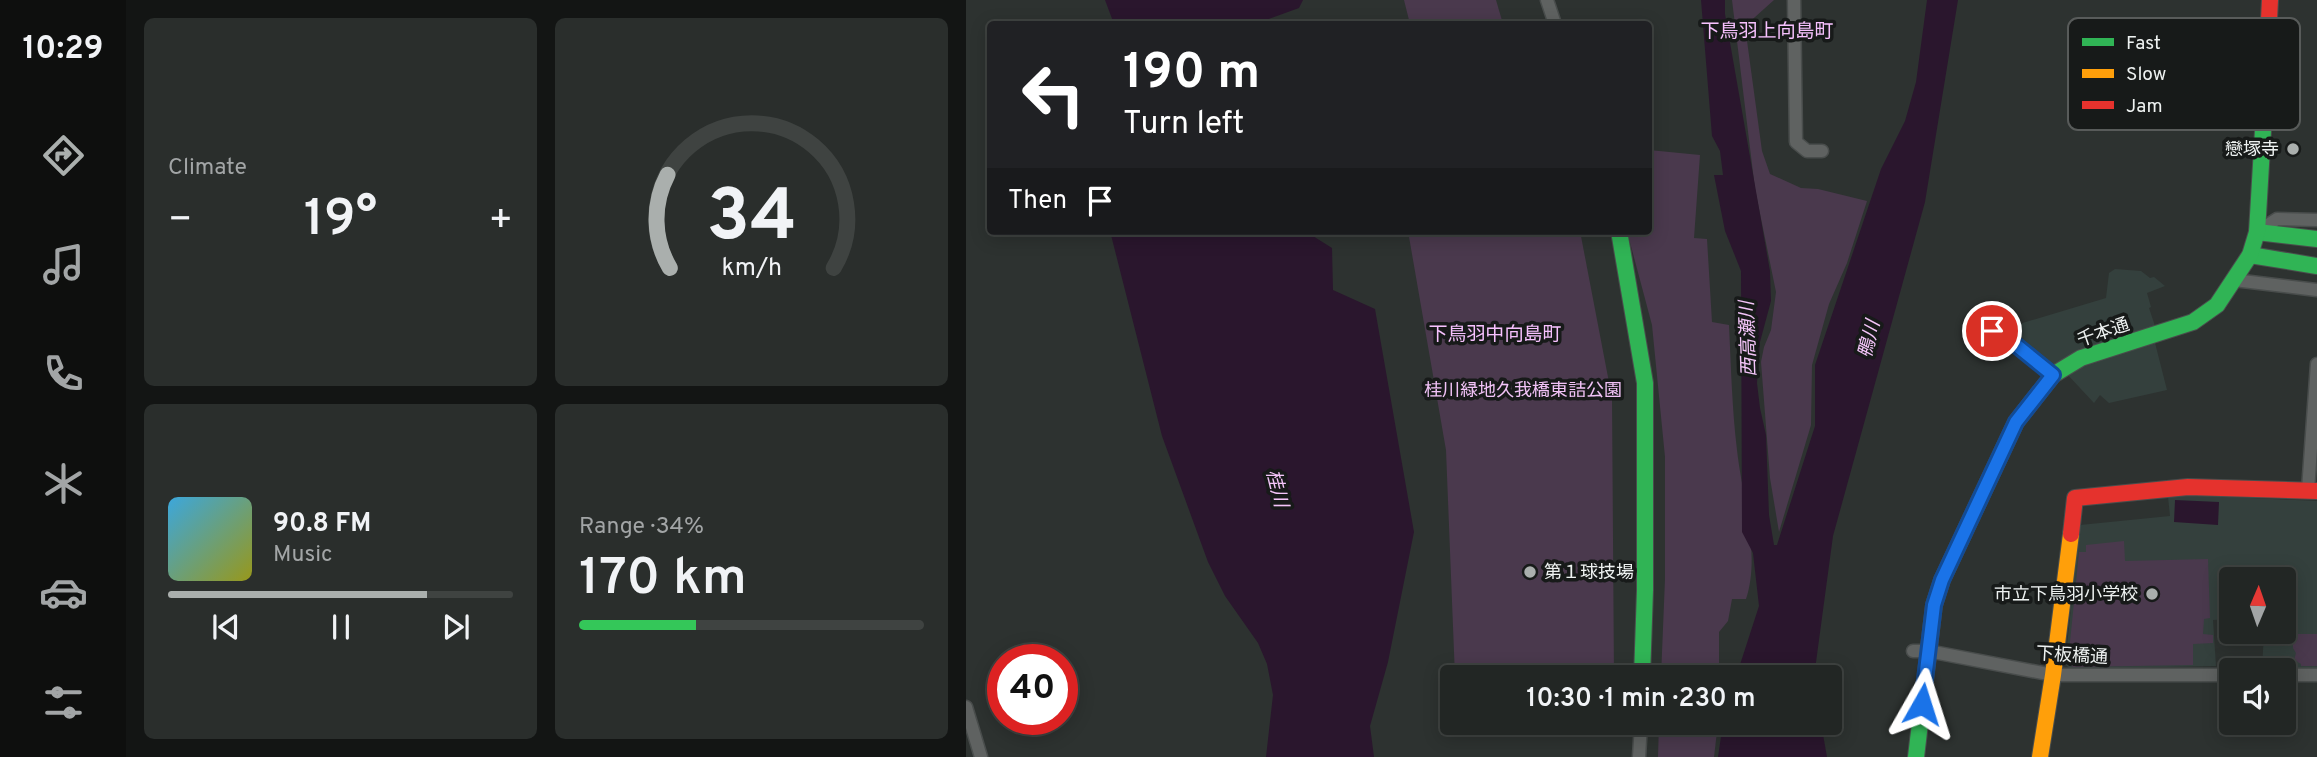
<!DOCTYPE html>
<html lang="en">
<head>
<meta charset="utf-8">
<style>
	:root { --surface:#222624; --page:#2a2e2c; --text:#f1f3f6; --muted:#a2a5a6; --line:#3f4341; --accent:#aaafad }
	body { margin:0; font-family:Overpass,"Noto Sans JP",sans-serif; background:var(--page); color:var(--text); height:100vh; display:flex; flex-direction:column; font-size:26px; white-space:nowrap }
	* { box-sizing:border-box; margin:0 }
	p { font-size:23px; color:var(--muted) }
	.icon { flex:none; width:38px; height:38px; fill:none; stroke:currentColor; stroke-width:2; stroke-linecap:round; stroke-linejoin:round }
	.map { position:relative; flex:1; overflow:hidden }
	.details { display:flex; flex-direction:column; gap:18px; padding:18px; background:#131514; width:840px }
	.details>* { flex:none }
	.banner { position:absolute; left:21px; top:21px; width:665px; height:214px; border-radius:7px; box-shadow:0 4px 18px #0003,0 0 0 2px var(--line); background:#202124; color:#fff; overflow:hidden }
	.needle { width:46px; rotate:2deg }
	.tools { position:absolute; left:1253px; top:567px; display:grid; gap:14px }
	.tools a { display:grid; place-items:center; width:77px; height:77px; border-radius:7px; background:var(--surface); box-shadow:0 4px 18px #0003,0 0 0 2px var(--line); font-size:35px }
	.speed { position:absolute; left:21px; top:644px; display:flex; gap:14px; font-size:35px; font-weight:700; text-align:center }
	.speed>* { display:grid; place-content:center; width:91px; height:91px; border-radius:50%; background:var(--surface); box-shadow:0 4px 18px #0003,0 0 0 2px var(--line); line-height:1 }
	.speed .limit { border:10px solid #d22; background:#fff; color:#111 }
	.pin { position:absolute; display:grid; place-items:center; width:60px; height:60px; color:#fff; margin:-30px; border:4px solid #fff; border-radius:50%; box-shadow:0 2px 7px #0007 }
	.me { position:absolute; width:77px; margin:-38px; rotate:6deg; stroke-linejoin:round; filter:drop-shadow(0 0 5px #0008) }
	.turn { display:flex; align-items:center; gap:24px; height:147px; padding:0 21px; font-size:32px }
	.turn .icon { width:91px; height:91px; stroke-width:2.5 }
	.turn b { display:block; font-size:49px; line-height:60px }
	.then { display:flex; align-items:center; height:66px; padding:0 21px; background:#0003; gap:14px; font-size:26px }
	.big { font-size:52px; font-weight:600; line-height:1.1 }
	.details .card { flex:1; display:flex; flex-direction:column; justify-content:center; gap:10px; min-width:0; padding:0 24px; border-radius:10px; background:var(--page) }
	.details .dial { align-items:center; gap:0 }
	.dial svg { height:182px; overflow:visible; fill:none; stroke:var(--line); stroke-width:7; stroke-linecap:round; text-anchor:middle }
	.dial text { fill:var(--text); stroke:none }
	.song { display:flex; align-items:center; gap:21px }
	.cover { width:84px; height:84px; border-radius:10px; background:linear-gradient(135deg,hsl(200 70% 55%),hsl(60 70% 35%)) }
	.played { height:7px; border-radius:4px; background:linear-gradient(90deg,var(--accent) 75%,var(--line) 75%) }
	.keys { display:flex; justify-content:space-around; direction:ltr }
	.heat { display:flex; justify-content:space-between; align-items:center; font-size:38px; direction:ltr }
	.charge { height:10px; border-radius:5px; background:linear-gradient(90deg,#34c759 34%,var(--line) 0) }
	.details .tiles { flex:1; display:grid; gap:18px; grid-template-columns:repeat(2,1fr) }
	.trip { position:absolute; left:474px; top:665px; width:402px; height:70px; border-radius:7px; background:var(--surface); box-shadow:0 4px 18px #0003,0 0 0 2px var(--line); font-weight:600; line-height:70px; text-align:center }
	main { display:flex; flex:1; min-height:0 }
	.tabs { display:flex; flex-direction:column; width:126px; justify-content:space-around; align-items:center; background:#0e0f0e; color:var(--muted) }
	.tabs .icon { width:49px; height:49px }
	.tabs .active { color:var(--accent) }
	.tabs b { font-size:32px; color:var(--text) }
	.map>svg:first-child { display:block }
</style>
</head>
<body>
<main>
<nav class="tabs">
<b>10:29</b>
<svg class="icon active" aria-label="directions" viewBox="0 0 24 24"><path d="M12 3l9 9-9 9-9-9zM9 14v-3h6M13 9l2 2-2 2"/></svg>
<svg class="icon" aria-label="music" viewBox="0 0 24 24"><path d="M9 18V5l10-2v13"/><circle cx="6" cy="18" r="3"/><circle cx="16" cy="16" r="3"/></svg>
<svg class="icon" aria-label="phone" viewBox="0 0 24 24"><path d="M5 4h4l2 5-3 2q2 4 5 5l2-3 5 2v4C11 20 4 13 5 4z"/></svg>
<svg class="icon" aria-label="climate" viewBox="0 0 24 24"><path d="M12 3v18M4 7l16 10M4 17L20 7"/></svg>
<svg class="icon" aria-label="car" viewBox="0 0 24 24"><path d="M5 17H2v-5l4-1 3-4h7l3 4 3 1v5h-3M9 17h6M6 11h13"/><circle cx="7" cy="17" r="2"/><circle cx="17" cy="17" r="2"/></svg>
<svg class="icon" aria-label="filters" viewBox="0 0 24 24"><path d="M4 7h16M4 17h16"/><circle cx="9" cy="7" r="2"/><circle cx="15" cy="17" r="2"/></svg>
</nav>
<section class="details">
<div class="tiles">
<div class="card"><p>Climate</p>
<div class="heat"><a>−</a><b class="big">19°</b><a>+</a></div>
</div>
<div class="card dial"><svg viewBox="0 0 100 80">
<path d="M14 69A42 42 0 1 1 86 69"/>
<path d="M14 69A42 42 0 0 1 13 28" stroke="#aaafad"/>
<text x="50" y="56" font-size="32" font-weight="700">34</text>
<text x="50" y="72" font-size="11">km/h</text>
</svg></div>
<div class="card">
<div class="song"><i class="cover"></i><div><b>90.8 FM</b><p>Music</p></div></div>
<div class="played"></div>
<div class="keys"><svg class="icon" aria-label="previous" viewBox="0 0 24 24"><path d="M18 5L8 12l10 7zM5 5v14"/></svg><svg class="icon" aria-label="pause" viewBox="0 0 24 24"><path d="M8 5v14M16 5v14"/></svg><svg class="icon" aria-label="next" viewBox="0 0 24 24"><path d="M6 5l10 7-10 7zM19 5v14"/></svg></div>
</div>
<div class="card"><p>Range · 34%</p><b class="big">170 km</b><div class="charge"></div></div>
</div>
</section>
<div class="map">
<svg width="1351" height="757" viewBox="0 0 1351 757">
	<rect width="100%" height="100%" fill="#2d3230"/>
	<g fill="#34403d">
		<polygon points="1149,269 1175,271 1184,278 1188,277 1199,286 1181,293 1185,307 1183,308 1190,329 1086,367 1058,342 1050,325 1140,298 1143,273"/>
		<polygon points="1188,339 1201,390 1143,403 1134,395 1128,403 1101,374 1113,365"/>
		<polygon points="1222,495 1351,501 1351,669 1296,669 1298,632 1318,632 1318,579 1265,579 1265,619 1247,620 1250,666 1104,669 1099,664 1114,525 1204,516 1202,497"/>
	</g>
	<g fill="#4a394d">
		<polygon points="438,0 530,0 537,24 444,24"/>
		<polygon points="766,0 808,0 779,26 796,151 804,174 835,188 852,189 901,201 881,263 863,304 846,365 845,425 813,532 804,478 795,362 798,347 805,330 810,292 789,189"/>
		<path d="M 683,150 L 734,155 L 728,238 L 741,239 L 746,322 L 763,325 C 765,367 766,408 771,450 C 776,496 795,554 780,599 L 766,599 L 762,621 L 753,632 L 753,677 L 695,677 L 699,579 L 699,457 L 686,325 L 661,231 L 682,231 Z"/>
		<polygon points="442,231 614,231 646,398 648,677 489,677 480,450"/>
		<polygon points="1158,541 1159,561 1242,559 1244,618 1238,619 1237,634 1247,635 1247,643 1227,644 1227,665 1107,667 1102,662 1113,552 1120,552 1120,545"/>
		<polygon points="1327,634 1351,634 1351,666 1335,666 1335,664 1328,660 1330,653 1327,648"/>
		<polygon points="693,723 752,723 748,757 692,757"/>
	</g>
	<g fill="#2a162d">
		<polygon points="139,0 337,0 333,8 289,24 148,24"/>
		<polygon points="735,0 759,0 759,14 804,271 805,301 794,342 791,383 794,408 800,435 803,515 808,545 811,545 849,426 849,365 915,169 939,121 950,82 961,0 992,0 959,202 867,536 848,677 770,677 793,606 787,553 776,532 775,271 759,231 748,175 757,175 754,151 746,136"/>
		<polygon points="144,231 339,231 366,248 367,290 409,309 448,532 422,662 404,726 408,757 300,757 307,695 301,664 292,643 259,596 242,562 196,436"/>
		<polygon points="1209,500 1253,502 1252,525 1208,522"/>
		<polygon points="757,723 855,723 861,757 752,757"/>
	</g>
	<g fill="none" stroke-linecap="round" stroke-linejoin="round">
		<g stroke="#494d4c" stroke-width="15">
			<g id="street">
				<polyline points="581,0 589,24"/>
				<polyline points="828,0 830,142 841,151 856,151"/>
				<polyline points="1291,232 1311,219 1351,220"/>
				<polyline points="1268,280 1351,290"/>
				<polyline points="1026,331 1034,333 1087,375"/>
				<polyline points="1342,490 1351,364"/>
				<polyline points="947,651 962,651 1087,675 1265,675"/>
				<polyline points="1318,675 1351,675"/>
				<polyline points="0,707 15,757"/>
				<polyline points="673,757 675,723"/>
			</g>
		</g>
		<g stroke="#494d4c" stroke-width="18">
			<g id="fast">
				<polyline points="653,231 679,383 679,590 676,677"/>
				<polyline points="1291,232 1351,239"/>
				<polyline points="1284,255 1351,266"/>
				<polyline points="950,757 968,605 976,580 1050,422 1087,375 1115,358 1227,322 1251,305 1284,255 1291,232 1299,97"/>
			</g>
		</g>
		<g stroke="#494d4c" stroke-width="18">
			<polyline id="slow" points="1074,757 1087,675 1105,534"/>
		</g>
		<g stroke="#494d4c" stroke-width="18">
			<g id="jam">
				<polyline points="1299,97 1304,0"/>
				<polyline points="1105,534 1109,498 1222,487 1351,491"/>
			</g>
		</g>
		<use href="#street" stroke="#5f6261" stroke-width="12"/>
		<use href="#fast" stroke="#30b455" stroke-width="16"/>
		<use href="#slow" stroke="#ff9f0a" stroke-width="16"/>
		<use href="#jam" stroke="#e5322d" stroke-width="16"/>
	</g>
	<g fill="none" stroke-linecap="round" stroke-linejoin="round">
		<g stroke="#114b97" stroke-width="18">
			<polyline id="route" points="956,704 968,605 976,580 1050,422 1087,375 1034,332 1026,331"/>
		</g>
		<use href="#route" stroke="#1a73e8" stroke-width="12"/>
	</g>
	<g fill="#aaafad" stroke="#171a19" stroke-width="2.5">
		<circle cx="1327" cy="149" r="7"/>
		<circle cx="564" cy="572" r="7"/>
		<circle cx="1186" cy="594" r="7"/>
	</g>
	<g text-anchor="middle" stroke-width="7" stroke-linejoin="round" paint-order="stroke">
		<g font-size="18" fill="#eef2f1" stroke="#171a19" text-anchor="end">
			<text x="1313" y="155">戀塚寺</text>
			<text x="578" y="578" text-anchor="start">第１球技場</text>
			<text x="1172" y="600">市立下鳥羽小学校</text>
		</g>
		<g font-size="18" fill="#eef2f1" stroke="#171a19">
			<text transform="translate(1137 332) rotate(-19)" y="6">千本通</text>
			<text transform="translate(1106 655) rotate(3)" y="6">下板橋通</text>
		</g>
		<g font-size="18" fill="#f2c3f7" stroke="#171a19">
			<text x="557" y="396">桂川緑地久我橋東詰公園</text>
		</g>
		<g font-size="19" fill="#f7c1fe" stroke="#171a19">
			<text x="801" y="37">下鳥羽上向島町</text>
			<text x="529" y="340">下鳥羽中向島町</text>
		</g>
		<g font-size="19" font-style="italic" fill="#f4c5f9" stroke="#171a19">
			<text transform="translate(781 339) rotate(-92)" y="7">西高瀬川</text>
			<text transform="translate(902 339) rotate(-76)" y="7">鴨川</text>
			<text transform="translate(312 488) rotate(76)" y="7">桂川</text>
		</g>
	</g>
	<rect x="1102" y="18" width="232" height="112" rx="10" fill="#171a19" stroke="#585b5a" stroke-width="2"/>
	<rect x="1116" y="38" width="32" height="8" fill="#30b455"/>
	<rect x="1116" y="69" width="32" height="9" fill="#ff9f0a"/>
	<rect x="1116" y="101" width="32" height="8" fill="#e5322d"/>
	<g font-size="19" fill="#eef2f1">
		<text x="1160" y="49">Fast</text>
		<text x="1160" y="80">Slow</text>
		<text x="1160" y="112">Jam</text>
	</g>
</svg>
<div class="tools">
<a><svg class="needle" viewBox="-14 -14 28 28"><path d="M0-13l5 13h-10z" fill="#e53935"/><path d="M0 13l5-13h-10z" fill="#a2a5a6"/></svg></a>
<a><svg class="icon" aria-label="sound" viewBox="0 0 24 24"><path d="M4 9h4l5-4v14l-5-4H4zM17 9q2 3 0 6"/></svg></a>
</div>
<div class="speed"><div class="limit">40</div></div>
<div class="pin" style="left:1026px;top:331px;background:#d93025"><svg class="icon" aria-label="arrive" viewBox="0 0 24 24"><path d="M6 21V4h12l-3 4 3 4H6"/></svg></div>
<svg class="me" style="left:956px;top:704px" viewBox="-20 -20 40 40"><path d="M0-17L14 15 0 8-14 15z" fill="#1a73e8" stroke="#fff" stroke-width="4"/></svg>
<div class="trip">10:30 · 1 min · 230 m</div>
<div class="banner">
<div class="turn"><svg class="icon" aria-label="left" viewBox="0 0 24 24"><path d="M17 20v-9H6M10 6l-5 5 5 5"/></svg><div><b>190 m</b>Turn left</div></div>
<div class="then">Then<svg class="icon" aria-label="arrive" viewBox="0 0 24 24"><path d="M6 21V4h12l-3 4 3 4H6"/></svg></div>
</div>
</div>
</main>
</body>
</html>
